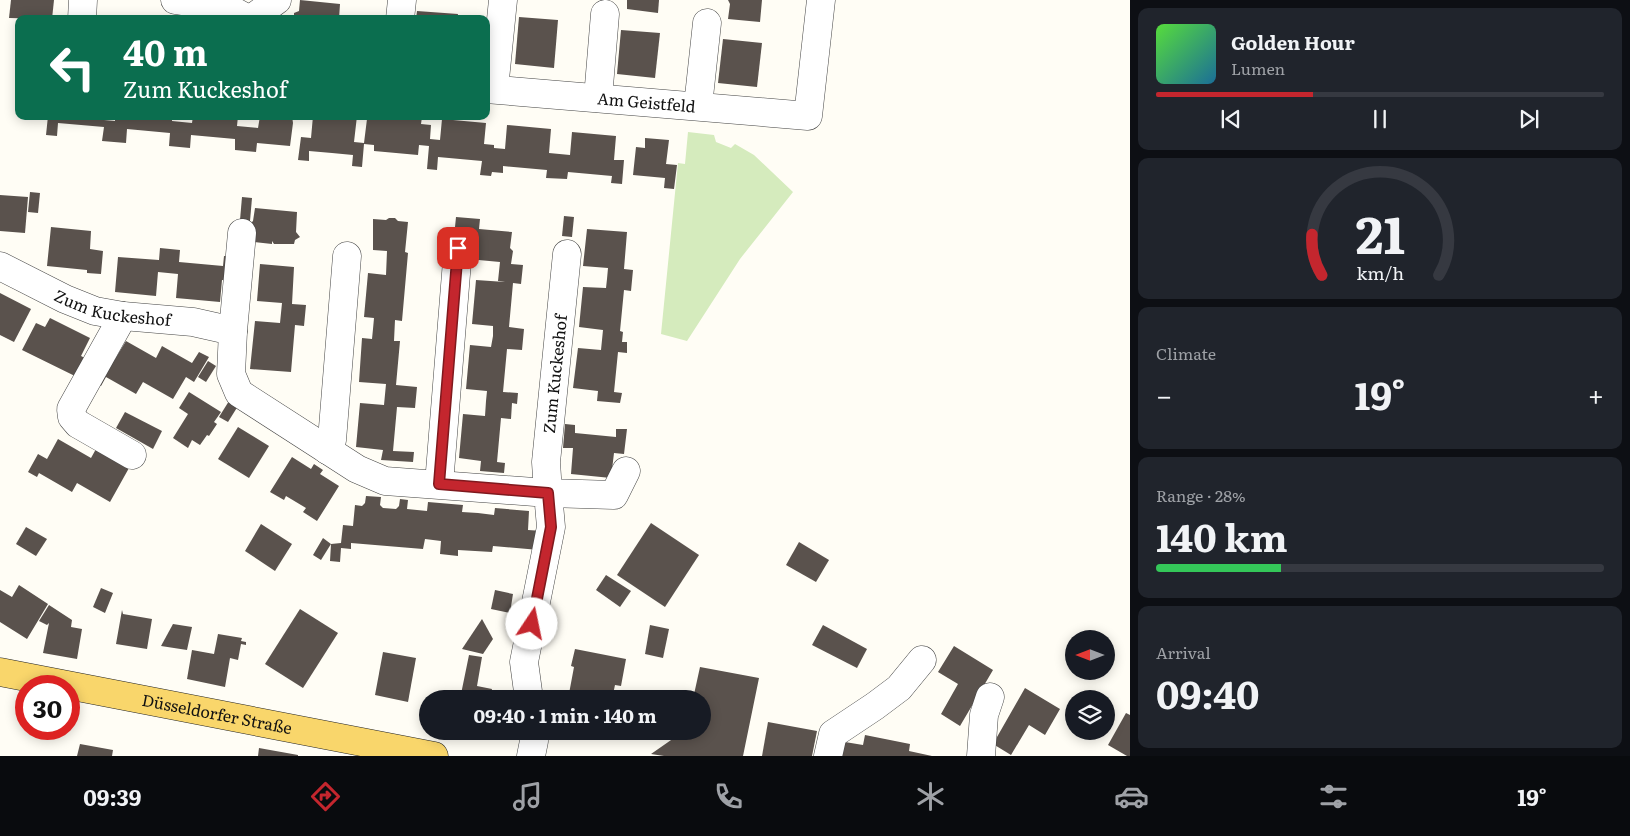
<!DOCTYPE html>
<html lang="en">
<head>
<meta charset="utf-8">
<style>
	:root { --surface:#171b24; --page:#20242c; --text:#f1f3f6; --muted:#9ea1a6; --line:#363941; --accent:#c4262e }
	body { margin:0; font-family:Literata,serif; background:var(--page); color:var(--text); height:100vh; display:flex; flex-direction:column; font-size:19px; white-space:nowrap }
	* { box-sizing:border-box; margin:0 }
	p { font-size:16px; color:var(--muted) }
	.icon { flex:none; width:28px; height:28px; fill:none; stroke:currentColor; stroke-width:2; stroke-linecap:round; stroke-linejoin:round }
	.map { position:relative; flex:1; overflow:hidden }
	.details { display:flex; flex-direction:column; gap:8px; padding:8px; background:#0d0f14; width:500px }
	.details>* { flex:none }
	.guide { position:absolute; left:15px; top:15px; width:475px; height:105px; border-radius:10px; box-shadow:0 2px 12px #0003; background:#0b6e4f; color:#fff; overflow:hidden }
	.needle { width:32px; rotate:270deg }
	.controls { position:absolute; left:1065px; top:630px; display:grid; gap:10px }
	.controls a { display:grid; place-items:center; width:50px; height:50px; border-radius:50%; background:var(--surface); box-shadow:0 2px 12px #0003; font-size:25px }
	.speed { position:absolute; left:15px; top:675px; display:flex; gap:10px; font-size:25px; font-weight:700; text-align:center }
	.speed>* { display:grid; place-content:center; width:65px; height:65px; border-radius:50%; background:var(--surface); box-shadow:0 2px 12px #0003; line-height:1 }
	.speed .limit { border:8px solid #d22; background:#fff; color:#111 }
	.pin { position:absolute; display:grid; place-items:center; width:42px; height:42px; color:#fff; margin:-21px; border-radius:10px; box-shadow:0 2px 8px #0006 }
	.me { position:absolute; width:55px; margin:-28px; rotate:11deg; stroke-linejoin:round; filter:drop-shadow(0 0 4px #0008) }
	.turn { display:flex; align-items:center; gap:18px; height:105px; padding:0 25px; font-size:22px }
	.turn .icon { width:65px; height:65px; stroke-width:2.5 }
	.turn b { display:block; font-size:35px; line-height:42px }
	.big { font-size:38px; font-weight:700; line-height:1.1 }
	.details .tile { flex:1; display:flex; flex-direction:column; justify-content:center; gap:8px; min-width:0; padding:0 18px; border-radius:10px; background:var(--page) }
	.details .dial { align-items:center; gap:0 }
	.dial svg { height:130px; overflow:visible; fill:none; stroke:var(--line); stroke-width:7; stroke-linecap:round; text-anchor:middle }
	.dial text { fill:var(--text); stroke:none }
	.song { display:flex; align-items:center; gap:15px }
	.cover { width:60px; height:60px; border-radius:8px; background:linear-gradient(135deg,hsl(110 70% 55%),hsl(200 70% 35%)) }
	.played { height:5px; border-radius:2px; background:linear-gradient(90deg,var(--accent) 35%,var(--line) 35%) }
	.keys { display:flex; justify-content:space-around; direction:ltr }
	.heat { display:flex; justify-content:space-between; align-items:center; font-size:28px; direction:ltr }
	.charge { height:8px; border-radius:4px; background:linear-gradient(90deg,#34c759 28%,var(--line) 0) }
	.trip { position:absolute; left:419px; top:690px; width:292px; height:50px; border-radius:25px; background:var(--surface); box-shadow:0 2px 12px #0003; font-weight:700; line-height:50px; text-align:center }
	.menu { display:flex; height:80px; justify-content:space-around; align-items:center; background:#090b0e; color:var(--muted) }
	.menu .icon { width:35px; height:35px }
	.menu .current { color:var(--accent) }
	.menu b { font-size:22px; color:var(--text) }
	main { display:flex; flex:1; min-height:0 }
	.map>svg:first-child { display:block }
</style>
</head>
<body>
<main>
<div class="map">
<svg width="1130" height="756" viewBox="0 0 1130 756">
	<rect width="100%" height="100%" fill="#fffdf5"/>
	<polygon fill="#d5ebbd" points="688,132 714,135 716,142 731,148 735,144 754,155 793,192 740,259 687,341 661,334 678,163 685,164"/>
	<g fill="#5a524d">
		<polygon points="11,0 54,0 52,19 9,18"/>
		<polygon points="300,0 340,4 339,19 294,19 294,13 299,11"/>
		<polygon points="627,0 659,0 658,13 627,9"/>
		<polygon points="728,0 762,0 760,22 728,19 730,4"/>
		<polygon points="417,11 458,14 457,19 416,19"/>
		<polygon points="519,17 558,20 554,68 515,64"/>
		<polygon points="621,30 660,33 655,78 617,74"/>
		<polygon points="723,39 762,43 757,87 718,83"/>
		<polygon points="48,116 105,116 104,120 115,121 115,116 172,116 172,121 192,123 193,116 238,116 237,126 258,128 260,116 292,116 293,123 290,146 257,143 256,152 235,150 235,139 191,135 190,148 169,146 170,133 127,129 126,143 102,141 104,127 58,123 57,136 46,135"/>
		<polygon points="313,116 357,116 354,142 364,143 367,119 376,120 377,116 422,117 421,124 431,125 430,139 440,140 442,119 486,123 484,144 494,145 494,148 505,149 507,125 551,129 549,153 570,155 572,132 616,136 614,160 624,160 622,184 611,183 612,176 568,172 567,179 546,178 547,170 503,166 503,173 492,172 491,176 480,175 482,161 438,157 437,170 427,169 429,146 419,145 418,155 374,151 374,145 364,144 362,167 352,166 353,155 332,153 309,151 309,161 298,160 301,137 311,138"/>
		<polygon points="645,138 669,140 666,164 677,165 674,189 664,188 665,178 633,175 636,147 645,148"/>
		<polygon points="30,192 40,193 38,213 28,212"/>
		<polygon points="0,195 28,197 25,233 0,231"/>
		<polygon points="242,197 252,198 250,221 240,220"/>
		<polygon points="255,208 297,212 296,232 300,237 295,240 294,244 274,244 272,241 272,244 254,242 250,224 253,221"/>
		<polygon points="564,216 574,217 572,237 562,236"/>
		<polygon points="456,217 480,219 479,229 512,232 510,248 513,251 511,264 523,265 521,284 513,283 509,327 524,329 522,350 507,349 503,392 518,393 517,404 512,403 511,419 501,418 497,462 505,463 504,473 480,471 481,461 459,458 463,414 485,416 486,401 487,391 466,389 470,345 491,347 493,336 493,326 472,324 476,280 505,282 498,281 500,262 468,259 470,228 466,228 464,238 454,237"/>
		<polygon points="389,218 395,218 398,221 408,222 405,252 408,253 402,321 395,320 394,341 400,341 396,385 417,387 415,408 397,407 393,451 414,452 413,462 381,460 383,450 356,447 360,403 384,405 386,384 359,382 362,338 372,339 373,329 374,318 364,317 368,273 386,275 387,251 373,250 373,219 386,220"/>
		<polygon points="51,227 91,231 90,249 103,251 101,274 87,273 87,270 47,266"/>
		<polygon points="587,229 627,232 624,269 633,270 631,291 624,290 620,331 623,332 622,342 627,342 627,353 618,352 614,392 622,393 620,403 597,401 598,391 573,388 578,348 601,350 603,330 579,327 583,287 606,288 607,279 608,268 583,266"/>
		<polygon points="160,248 180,250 179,262 223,266 224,256 236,257 234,281 222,280 220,302 176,298 178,274 158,272 156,296 115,292 118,257 159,260"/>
		<polygon points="260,264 294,267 292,304 306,305 304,326 295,325 291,372 250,369 255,321 280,323 282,303 257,301"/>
		<polygon points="0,293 31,309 14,342 0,335"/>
		<polygon points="50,318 90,338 81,356 91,361 81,379 22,350 36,323 45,327"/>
		<polygon points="126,341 156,358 162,346 192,363 199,352 209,357 194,382 186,377 173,399 143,382 136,394 106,377 101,386 92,381 107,354 115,359"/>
		<polygon points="208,361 216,366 206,382 198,377"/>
		<polygon points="189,392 221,412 214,422 217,424 209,436 207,435 200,445 192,440 188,448 173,438 188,414 179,408"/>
		<polygon points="229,401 238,406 228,422 219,417"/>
		<polygon points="125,412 162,431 153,449 116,428"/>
		<polygon points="565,424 575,425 575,433 616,437 616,429 627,429 624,454 614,453 611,478 571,474 573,448 563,448"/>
		<polygon points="238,427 269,446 249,478 218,459"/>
		<polygon points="58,439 91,458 96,449 129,468 110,502 77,483 72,492 39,473 37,477 28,472 38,454 47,459"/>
		<polygon points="292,457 311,469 314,464 323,470 320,474 339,486 317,521 303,512 306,508 286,496 284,500 270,492"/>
		<polygon points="366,496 381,497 380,505 383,508 396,509 399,506 400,499 408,500 407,509 427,511 428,502 463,505 462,512 478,513 494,515 495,508 529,511 528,530 543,531 539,550 493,546 492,552 458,550 458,556 440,554 441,541 425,539 423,549 351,543 351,549 341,548 340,562 330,561 331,544 321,560 313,555 323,538 331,544 341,543 343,525 353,526 355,505 362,506 365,503"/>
		<polygon points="651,523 699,555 665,607 617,575"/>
		<polygon points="261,524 292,544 275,571 245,551"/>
		<polygon points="26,527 47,539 36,556 16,544"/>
		<polygon points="799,542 829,560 816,582 786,565"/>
		<polygon points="606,575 631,591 620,607 596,590"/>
		<polygon points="19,585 48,604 27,639 0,622 0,590 12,597"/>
		<polygon points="101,588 113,593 105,613 93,607"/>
		<polygon points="495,590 513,594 510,613 491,609"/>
		<polygon points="49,605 72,620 71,627 82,629 77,659 43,653 49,623 47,625 39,621"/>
		<polygon points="300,609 338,633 303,688 265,664"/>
		<polygon points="122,610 123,614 152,619 147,649 116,644"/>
		<polygon points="482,619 493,639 483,654 462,649"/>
		<polygon points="173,624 192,627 187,650 161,646"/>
		<polygon points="650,625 669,629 663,658 645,654"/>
		<polygon points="823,625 867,649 857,668 812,645"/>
		<polygon points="218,634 242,638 241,641 246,642 246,645 241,644 238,660 230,658 225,687 187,679 192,650 214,654"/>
		<polygon points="954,646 993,670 960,726 941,714 958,684 938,672"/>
		<polygon points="575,649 626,659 621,686 615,685 612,699 568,699 574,667 571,666"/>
		<polygon points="383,652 416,658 408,702 375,695"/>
		<polygon points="469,655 482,657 477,686 492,689 490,699 460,699"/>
		<polygon points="700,667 759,678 743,756 664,756 651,754 684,731 702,731 702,699 693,699"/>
		<polygon points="1025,688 1060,709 1045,735 1029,725 1011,755 993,744"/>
		<polygon points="1126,713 1130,715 1130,756 1127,756 1108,745"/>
		<polygon points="768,722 817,731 812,756 762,756"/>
		<polygon points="582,731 612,731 611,738"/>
		<polygon points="865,735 910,744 909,751 932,756 836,756 839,741 863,745"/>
		<polygon points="80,744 113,750 112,756 77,756"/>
		<polygon points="259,748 298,755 298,756 258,756"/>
	</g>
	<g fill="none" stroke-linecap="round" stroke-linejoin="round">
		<g stroke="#444" stroke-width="29">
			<g id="minor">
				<polyline points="175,0 228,8 248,19"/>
				<polyline points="82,19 83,0"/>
				<polyline points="251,19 277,0"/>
				<polyline points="400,19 402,0"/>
				<path id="s1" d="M 486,89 L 808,116 L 821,0"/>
				<polyline points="494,89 503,0"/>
				<polyline points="598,98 605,14"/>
				<polyline points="698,106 707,23"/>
				<polyline points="567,254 546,462 548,493 614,495 626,471"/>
				<path id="s2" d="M 0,266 L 65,299 L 95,311 L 123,316 L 193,322 L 233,331 L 231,374 L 239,393 L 357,469 L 385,481 L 548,493 L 551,527 L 524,662 L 529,699"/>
				<polyline points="123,316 71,409 72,417 78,424 132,455"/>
				<polyline points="233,331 242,233"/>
				<polyline points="327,450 332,440 347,256"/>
				<polyline points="439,484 458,249"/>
				<polyline points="531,756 534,741 533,731"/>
				<polyline points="828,756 833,734 875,706 899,688 922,660"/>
				<polyline points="981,756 984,715 990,697"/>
			</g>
		</g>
		<g stroke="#222" stroke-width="29">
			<g id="major">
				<path id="s3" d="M 0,672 L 434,756"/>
			</g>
		</g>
		<use href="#minor" stroke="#fff" stroke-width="28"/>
		<use href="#major" stroke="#f9d66b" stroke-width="28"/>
	</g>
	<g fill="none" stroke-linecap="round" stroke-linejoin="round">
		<g stroke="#7f191e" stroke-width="12">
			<polyline id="route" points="458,248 439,484 548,493 551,527 532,624"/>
		</g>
		<use href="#route" stroke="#c4262e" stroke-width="9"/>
	</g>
	<g text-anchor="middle" stroke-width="5" stroke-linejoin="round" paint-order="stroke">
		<g font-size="16" fill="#111" stroke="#fff">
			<text dy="6" stroke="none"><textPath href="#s1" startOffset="161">Am Geistfeld</textPath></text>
			<text dy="6" stroke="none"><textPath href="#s2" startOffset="122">Zum Kuckeshof</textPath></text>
			<text transform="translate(555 374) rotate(-84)" y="6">Zum Kuckeshof</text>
			<text dy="6" stroke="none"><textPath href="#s3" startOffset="221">Düsseldorfer Straße</textPath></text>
		</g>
	</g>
</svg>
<div class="controls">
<a><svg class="needle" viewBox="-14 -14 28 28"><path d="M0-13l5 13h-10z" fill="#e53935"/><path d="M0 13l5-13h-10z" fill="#9ea1a6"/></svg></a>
<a><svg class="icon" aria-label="layers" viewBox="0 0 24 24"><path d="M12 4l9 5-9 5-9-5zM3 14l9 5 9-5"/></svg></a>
</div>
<div class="speed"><div class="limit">30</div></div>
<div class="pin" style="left:458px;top:248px;background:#d93025"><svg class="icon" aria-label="arrive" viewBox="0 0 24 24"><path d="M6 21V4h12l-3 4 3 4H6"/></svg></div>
<svg class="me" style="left:532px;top:624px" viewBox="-20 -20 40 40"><circle r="19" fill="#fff"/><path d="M0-13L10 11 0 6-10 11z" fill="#c4262e"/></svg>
<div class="trip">09:40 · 1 min · 140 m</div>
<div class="guide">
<div class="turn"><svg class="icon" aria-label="left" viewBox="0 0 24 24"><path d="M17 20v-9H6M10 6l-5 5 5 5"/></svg><div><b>40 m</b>Zum Kuckeshof</div></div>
</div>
</div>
<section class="details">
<div class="tile">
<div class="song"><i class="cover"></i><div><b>Golden Hour</b><p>Lumen</p></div></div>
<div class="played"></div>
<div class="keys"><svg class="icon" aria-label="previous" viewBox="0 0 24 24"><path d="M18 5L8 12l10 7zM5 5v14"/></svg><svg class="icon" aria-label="pause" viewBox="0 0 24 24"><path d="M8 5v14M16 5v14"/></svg><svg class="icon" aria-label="next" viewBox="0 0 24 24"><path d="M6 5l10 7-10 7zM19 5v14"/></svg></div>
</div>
<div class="tile dial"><svg viewBox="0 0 100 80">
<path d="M14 69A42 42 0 1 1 86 69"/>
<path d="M14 69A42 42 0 0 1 8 44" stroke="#c4262e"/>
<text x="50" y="56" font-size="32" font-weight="700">21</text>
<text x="50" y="72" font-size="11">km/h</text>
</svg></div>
<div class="tile"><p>Climate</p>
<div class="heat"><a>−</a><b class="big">19°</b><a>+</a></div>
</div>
<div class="tile"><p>Range · 28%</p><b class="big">140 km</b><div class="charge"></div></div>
<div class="tile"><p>Arrival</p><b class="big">09:40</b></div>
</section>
</main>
<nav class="menu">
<b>09:39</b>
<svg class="icon current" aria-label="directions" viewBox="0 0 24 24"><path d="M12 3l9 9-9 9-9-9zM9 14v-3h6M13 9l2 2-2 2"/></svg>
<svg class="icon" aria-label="music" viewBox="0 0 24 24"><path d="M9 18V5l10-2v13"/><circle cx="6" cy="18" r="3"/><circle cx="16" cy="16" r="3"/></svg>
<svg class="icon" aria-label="phone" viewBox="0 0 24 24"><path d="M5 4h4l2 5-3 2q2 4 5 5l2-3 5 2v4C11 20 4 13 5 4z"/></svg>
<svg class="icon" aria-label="climate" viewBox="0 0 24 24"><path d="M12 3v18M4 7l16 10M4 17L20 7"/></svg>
<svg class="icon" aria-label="car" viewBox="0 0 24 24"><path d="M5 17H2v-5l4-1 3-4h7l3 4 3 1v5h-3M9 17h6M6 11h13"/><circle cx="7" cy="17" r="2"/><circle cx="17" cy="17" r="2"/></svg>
<svg class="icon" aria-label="filters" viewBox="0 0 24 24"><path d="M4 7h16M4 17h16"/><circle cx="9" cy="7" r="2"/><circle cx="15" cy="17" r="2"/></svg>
<b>19°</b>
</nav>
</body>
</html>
